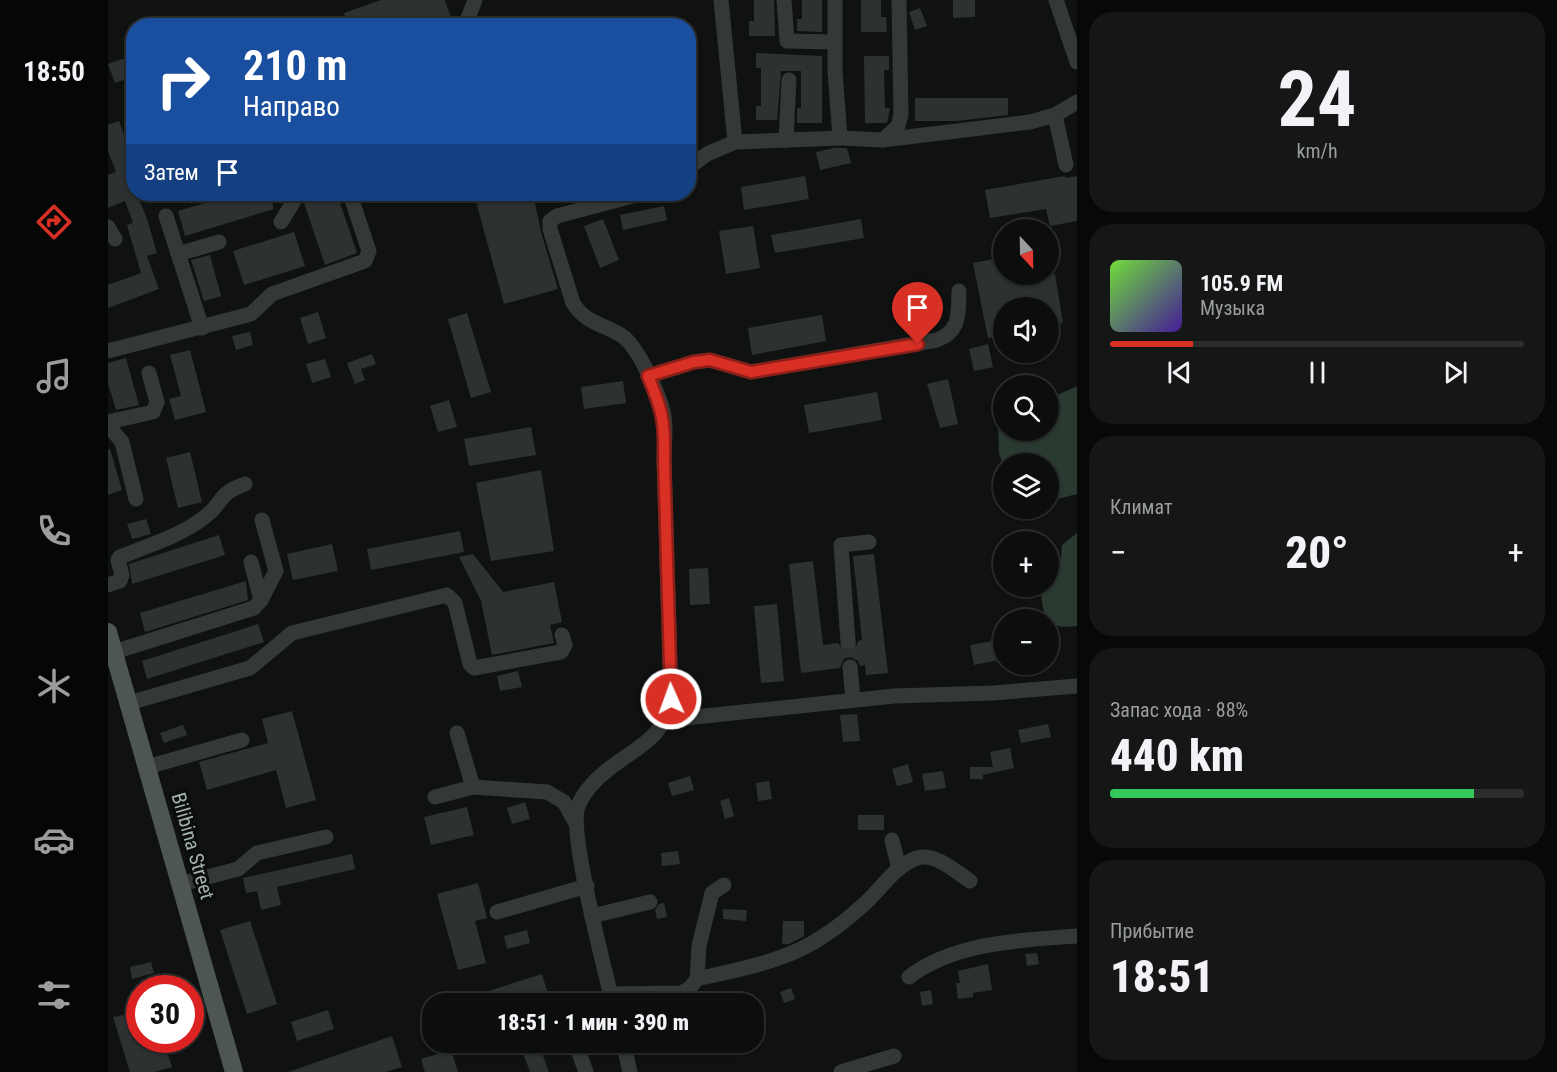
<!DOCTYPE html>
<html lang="ru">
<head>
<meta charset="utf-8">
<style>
	:root { --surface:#0c0e0e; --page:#151717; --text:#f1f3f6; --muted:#9a9c9e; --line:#2c2e2e; --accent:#d93025 }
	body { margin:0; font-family:"Roboto Condensed",sans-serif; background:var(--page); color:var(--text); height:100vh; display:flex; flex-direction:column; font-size:22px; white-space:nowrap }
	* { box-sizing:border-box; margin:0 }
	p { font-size:20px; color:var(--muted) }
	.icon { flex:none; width:33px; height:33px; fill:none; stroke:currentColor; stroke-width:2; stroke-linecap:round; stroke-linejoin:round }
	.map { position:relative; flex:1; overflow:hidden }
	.sheet { display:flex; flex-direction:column; gap:12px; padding:12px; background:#070808; width:480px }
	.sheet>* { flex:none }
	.hud { position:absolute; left:18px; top:18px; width:570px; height:183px; border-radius:24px; box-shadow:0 2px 4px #0004,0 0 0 2px var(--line); background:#1a4fa0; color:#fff; overflow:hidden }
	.needle { width:39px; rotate:158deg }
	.tools { position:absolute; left:885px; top:219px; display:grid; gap:12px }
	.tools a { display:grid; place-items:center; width:66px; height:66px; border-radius:50%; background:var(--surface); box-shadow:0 2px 4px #0004,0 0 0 2px var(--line); font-size:30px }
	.speed { position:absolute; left:18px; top:975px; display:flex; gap:12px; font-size:30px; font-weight:700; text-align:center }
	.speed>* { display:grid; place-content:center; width:78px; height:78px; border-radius:50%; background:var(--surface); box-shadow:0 2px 4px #0004,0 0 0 2px var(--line); line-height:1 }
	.speed .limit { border:9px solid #d22; background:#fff; color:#111 }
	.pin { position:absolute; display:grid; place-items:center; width:51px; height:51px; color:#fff; margin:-62px -26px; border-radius:50% 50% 50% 0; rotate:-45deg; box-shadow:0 0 6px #0007 }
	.pin .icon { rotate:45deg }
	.me { position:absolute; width:66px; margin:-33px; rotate:358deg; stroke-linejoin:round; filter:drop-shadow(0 0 4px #0008) }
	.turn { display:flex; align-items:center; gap:21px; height:126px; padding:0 18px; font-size:27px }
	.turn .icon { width:78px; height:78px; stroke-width:2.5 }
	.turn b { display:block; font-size:42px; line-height:51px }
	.then { display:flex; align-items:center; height:57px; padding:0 18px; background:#0003; gap:12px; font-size:22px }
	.big { font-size:45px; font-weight:800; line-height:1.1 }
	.sheet .widget { flex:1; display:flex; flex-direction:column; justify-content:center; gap:9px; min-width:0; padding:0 21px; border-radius:24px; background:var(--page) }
	.sheet .dial { align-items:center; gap:0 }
	.dial b { font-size:78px; line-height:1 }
	.song { display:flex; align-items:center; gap:18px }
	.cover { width:72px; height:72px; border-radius:9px; background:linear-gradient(135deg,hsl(100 70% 55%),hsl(260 70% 35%)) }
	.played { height:6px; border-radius:3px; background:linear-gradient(90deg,var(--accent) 20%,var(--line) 20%) }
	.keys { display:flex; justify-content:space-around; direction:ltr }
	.heat { display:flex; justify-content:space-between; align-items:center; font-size:33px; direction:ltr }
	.charge { height:9px; border-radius:4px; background:linear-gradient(90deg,#34c759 88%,var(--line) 0) }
	.trip { position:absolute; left:314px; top:993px; width:342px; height:60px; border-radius:24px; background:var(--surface); box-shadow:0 2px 4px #0004,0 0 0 2px var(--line); font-weight:800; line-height:60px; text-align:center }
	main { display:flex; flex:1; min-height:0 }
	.tabs { display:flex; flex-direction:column; width:108px; justify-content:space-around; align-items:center; background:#050606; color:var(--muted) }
	.tabs .icon { width:42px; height:42px }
	.tabs .selected { color:var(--accent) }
	.tabs b { font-size:27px; color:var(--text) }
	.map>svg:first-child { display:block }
</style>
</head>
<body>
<main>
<nav class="tabs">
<b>18:50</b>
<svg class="icon selected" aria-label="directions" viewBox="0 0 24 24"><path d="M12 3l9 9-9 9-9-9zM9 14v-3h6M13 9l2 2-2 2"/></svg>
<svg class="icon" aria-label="music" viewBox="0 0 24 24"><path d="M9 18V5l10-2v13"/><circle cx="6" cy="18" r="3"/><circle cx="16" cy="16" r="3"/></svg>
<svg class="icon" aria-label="phone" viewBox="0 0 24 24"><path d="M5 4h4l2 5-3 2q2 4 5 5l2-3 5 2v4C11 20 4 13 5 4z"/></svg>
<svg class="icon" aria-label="climate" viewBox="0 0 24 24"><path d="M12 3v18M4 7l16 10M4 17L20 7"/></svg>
<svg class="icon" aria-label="car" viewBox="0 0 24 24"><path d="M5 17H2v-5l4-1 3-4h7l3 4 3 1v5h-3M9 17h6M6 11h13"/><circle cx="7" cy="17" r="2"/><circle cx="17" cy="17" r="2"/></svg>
<svg class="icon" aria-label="filters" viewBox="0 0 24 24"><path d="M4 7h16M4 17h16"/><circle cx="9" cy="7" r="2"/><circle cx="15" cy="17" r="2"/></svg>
</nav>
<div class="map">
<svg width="969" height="1072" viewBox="0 0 969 1072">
	<rect width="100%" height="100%" fill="#101212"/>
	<g fill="#2a3a31">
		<polygon points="969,386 969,494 941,501 940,464 896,464 895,466 891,453 890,422 895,416 896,430 940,430 941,399"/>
		<path d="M 969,533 L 969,626 C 939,630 935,619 933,591 L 952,572 L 954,545 Z"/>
	</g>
	<g fill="#2d3131">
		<polygon points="273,0 337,0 343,18 321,26 292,26 290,18 269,26 240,26 236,13"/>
		<polygon points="646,0 666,0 667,36 641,36 641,21 646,21"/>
		<polygon points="694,0 714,0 714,32 689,31 689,19 694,19"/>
		<polygon points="753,0 773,0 773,17 778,17 779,32 753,32"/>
		<polygon points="845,0 867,0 867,17 845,18"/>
		<polygon points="812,8 819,26 807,30 801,12"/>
		<polygon points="648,53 714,56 714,123 689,123 689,108 693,108 693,71 673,71 669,120 648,120 648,106 653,106 653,68 648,68"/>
		<polygon points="26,55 26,76 7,83 0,64"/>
		<polygon points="756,56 781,56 781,70 776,70 777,108 782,108 779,123 757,123"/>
		<polygon points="807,98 900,98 900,115 849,121 807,121"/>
		<polygon points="11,121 24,156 16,159 26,185 26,194 29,194 39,219 49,253 39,256 51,289 0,308 0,285 33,273 19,225 25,223 17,201 0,208 0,175 8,172 0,151 0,125"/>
		<polygon points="726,148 739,148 743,163 712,170 708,152"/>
		<polygon points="697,176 701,199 636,210 633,187"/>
		<polygon points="957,176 958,178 969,176 969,221 942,226 938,209 882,218 877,190"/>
		<polygon points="128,194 162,194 166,209 77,236 70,211"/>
		<polygon points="220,194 229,194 249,253 217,265 196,203"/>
		<polygon points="366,194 425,194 433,232 450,289 396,304"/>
		<polygon points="556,206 559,220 515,230 512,215"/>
		<polygon points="495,219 511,260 492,268 476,226"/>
		<polygon points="753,219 756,238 667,253 663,235"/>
		<polygon points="645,226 652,268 618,274 611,231"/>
		<polygon points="186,232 197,266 136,285 125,251"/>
		<polygon points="102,255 113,296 96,301 83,260"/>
		<polygon points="896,257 896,274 947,274 955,323 940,325 940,308 896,308 896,335 880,338 865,263"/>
		<polygon points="210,312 218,338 200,344 192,318"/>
		<polygon points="359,313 383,392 363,398 340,319"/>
		<polygon points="714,315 718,341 644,355 640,328"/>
		<polygon points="142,332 145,345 128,350 124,336"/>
		<polygon points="880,344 885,367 866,371 861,349"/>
		<polygon points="82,350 98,412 67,420 61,399 73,396 62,355"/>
		<polygon points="264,354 268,364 253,369 257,380 247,384 239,363"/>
		<polygon points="18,358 31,405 8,410 0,383 0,363"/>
		<polygon points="217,359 223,377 204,383 198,364"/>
		<polygon points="840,379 850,424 832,428 819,384"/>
		<polygon points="515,381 518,403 476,409 473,387"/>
		<polygon points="769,392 774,420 701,433 696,405"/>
		<polygon points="341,400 349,427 330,432 322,406"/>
		<polygon points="423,427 428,455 361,466 356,439"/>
		<polygon points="2,449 14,490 0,495 0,450"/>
		<polygon points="82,452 94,502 70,508 58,458"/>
		<polygon points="433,470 446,551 383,561 368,483"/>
		<polygon points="38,519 43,534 24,539 19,524"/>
		<polygon points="352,531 356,552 263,570 259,549"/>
		<polygon points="111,535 117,555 24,584 21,564"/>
		<polygon points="224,544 230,571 185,580 179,554"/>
		<polygon points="365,554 395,592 446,582 454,622 442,625 446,643 384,655 373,601 351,557"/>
		<polygon points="766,554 780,673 758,675 757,665 752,666 750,661 742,657 736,659 732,668 693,673 681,564 705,561 715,645 730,643 735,650 741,652 748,647 750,641 754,640 745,556"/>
		<polygon points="600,568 602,604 582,605 581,569"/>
		<polygon points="138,581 140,600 37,632 32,613"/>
		<polygon points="669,604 676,681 653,683 646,606"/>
		<polygon points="150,624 156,642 39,679 34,661"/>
		<polygon points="896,639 896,659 866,665 862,645"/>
		<polygon points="410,671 414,687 392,691 389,676"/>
		<polygon points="184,711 208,800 178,808 168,770 99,790 91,762 160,743 154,719"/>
		<polygon points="749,714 752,741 735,742 732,715"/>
		<polygon points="940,724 943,737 913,743 910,730"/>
		<polygon points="75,725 79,735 56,743 52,733"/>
		<polygon points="902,748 906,768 875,775 875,779 862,779 862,767 885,767 882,752"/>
		<polygon points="800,764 805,782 789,786 784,769"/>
		<polygon points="835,771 838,788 817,791 814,774"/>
		<polygon points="582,776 586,790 564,796 560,783"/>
		<polygon points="661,781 664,799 650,801 648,783"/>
		<polygon points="621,798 626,816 617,819 612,801"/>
		<polygon points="417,802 422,819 404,824 399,808"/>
		<polygon points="359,807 366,835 323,845 316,817"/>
		<rect x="750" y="815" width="26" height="15"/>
		<polygon points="570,851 572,864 554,866 553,853"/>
		<polygon points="244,854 247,869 169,887 173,905 153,910 149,891 138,893 135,878"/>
		<polygon points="370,883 379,918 367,921 378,963 350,970 329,894"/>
		<polygon points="556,903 559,917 549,919 547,910 551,904"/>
		<polygon points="615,909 639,910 638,921 615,919"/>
		<polygon points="142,921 169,1004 139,1014 112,930"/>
		<polygon points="675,921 696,921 696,936 681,944 674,944"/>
		<polygon points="419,930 422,943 399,949 396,936"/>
		<polygon points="929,953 931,964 919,966 917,954"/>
		<polygon points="43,962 46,973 24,979 22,967"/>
		<polygon points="880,964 884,990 865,993 865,997 850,999 848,983 852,983 850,971"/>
		<polygon points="434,974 443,1004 347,1004 346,1002"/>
		<polygon points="683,988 687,999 676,1003 672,992"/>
		<polygon points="823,990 825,1004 814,1006 812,992"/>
		<polygon points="220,1010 226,1029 189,1041 183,1022"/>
		<polygon points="32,1012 32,1040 55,1040 64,1067 47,1072 22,1072 5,1017"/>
		<polygon points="284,1036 294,1067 277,1072 180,1072"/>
		<polygon points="411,1042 430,1042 441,1072 422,1072"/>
		<polygon points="343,1050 350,1072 317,1072 313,1059"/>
	</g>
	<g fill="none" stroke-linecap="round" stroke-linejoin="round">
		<polyline stroke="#2d3231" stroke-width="15" stroke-dasharray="15 8" stroke-linecap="butt" points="740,642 742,667"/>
		<g stroke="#343938" stroke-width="15">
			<polyline points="613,0 627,142"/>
			<polyline points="676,0 679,41 726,42"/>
			<polyline points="727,0 727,71 732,138 775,140 790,126 793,115 791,0"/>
			<polyline points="948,0 969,62"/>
			<polyline points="357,26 367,0"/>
			<polyline points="947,115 958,165"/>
			<polyline points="678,140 681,80"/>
			<polyline points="775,140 922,122 947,115 969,102"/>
			<polyline points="580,168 599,154 627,142 732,138"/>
			<polyline points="58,216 94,328"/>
			<polyline points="173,222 190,194"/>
			<polyline points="0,227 7,239"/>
			<polyline points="70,254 111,242"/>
			<polyline points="0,351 143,314 164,294 257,261 261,251 242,194"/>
			<path d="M 540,376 L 586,362 L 602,360 L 643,372 L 829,340 C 853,331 850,313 851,291"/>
			<polyline points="0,422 45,412 49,402 41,373"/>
			<polyline points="0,425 14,442 28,499"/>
			<path d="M 0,585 L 12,581 L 14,575 L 10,560 L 12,557 C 41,545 73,536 98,516 C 116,502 109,494 137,484"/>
			<polyline points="153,600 168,571 154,520"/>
			<polyline points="740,642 733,545 761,542"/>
			<polyline points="6,652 146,608 153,600 143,562"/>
			<polyline points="742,667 745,700"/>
			<polyline points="21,703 142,668 184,633 339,595 347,603 362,664 366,668 453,652 457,645 454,635"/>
			<polyline points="559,720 786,696 885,693 969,686"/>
			<polyline points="349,733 365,787 439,792 456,802 467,822"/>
			<polyline points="39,767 134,740"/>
			<polyline points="327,797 365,787"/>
			<polyline points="784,840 791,869"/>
			<polyline points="73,884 130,869 149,853 218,837"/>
			<polyline points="389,912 479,886"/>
			<polyline points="484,916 542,902"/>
			<path d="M 801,977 C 847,942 914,940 969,936"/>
			<polyline points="589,979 591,946 604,893 616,885"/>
			<path d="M 503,994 L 573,993 L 582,988 L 589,979 C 631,969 677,962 714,937 C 728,928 742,917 754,906 C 771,892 787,865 809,858 C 827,852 848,872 862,881"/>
			<path d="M 505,1004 C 497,970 460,832 470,806 C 476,791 489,778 502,768 C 532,745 555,739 563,699 L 556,458 C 556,443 559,426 555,411 C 550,392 530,346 513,335 C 495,324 477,323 465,303 L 442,229 L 442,221 L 449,216 L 532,194"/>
			<polyline points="467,1042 478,1072"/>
			<polyline points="515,1042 522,1072"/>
			<polyline points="733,1072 786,1056"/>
		</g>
		<polyline stroke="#4e5654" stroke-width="18" points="0,632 126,1072"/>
	</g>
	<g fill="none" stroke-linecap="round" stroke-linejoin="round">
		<g stroke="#8d1f18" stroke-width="15">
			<path id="route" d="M 563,699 L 556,458 C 557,421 554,409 540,376 L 586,362 L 602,360 L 643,372 L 810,344"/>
		</g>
		<use href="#route" stroke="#d93025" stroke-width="10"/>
	</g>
	<g text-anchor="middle" stroke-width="6" stroke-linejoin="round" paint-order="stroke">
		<g font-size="20" fill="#a2b2ad" stroke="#0b0d0d">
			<text transform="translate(85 846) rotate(74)" y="7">Bilibina Street</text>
		</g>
	</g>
</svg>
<div class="tools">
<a><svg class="needle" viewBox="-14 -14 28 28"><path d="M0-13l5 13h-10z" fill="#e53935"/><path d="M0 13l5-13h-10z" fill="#9a9c9e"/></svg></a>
<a><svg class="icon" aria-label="sound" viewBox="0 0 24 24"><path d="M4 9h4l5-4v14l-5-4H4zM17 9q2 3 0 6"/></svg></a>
<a><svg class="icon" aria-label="search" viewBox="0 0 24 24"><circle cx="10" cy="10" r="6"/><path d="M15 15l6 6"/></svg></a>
<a><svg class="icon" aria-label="layers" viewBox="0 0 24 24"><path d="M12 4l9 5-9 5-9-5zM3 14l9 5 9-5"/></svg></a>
<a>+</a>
<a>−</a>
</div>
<div class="speed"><div class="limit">30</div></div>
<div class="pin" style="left:810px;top:344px;background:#d93025"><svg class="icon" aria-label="arrive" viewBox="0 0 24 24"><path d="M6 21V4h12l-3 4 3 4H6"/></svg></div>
<svg class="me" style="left:563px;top:699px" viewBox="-20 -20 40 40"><circle r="17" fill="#d93025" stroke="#fff" stroke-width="3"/><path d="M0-11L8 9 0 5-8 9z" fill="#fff"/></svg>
<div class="trip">18:51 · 1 мин · 390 m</div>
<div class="hud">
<div class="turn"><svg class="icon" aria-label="right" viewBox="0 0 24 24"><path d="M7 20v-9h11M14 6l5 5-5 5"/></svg><div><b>210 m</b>Направо</div></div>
<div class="then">Затем<svg class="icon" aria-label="arrive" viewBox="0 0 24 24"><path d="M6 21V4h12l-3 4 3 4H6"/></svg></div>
</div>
</div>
<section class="sheet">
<div class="widget dial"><b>24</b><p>km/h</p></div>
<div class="widget">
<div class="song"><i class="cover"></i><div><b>105.9 FM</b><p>Музыка</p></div></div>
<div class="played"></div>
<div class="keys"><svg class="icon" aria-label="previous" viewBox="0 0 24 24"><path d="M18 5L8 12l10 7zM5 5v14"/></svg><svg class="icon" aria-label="pause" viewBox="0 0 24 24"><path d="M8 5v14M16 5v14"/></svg><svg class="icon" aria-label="next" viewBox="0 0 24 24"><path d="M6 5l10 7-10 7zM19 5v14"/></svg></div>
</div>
<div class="widget"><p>Климат</p>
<div class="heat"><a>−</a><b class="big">20°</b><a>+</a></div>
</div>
<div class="widget"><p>Запас хода · 88%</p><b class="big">440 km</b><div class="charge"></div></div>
<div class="widget"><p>Прибытие</p><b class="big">18:51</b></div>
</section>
</main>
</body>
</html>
